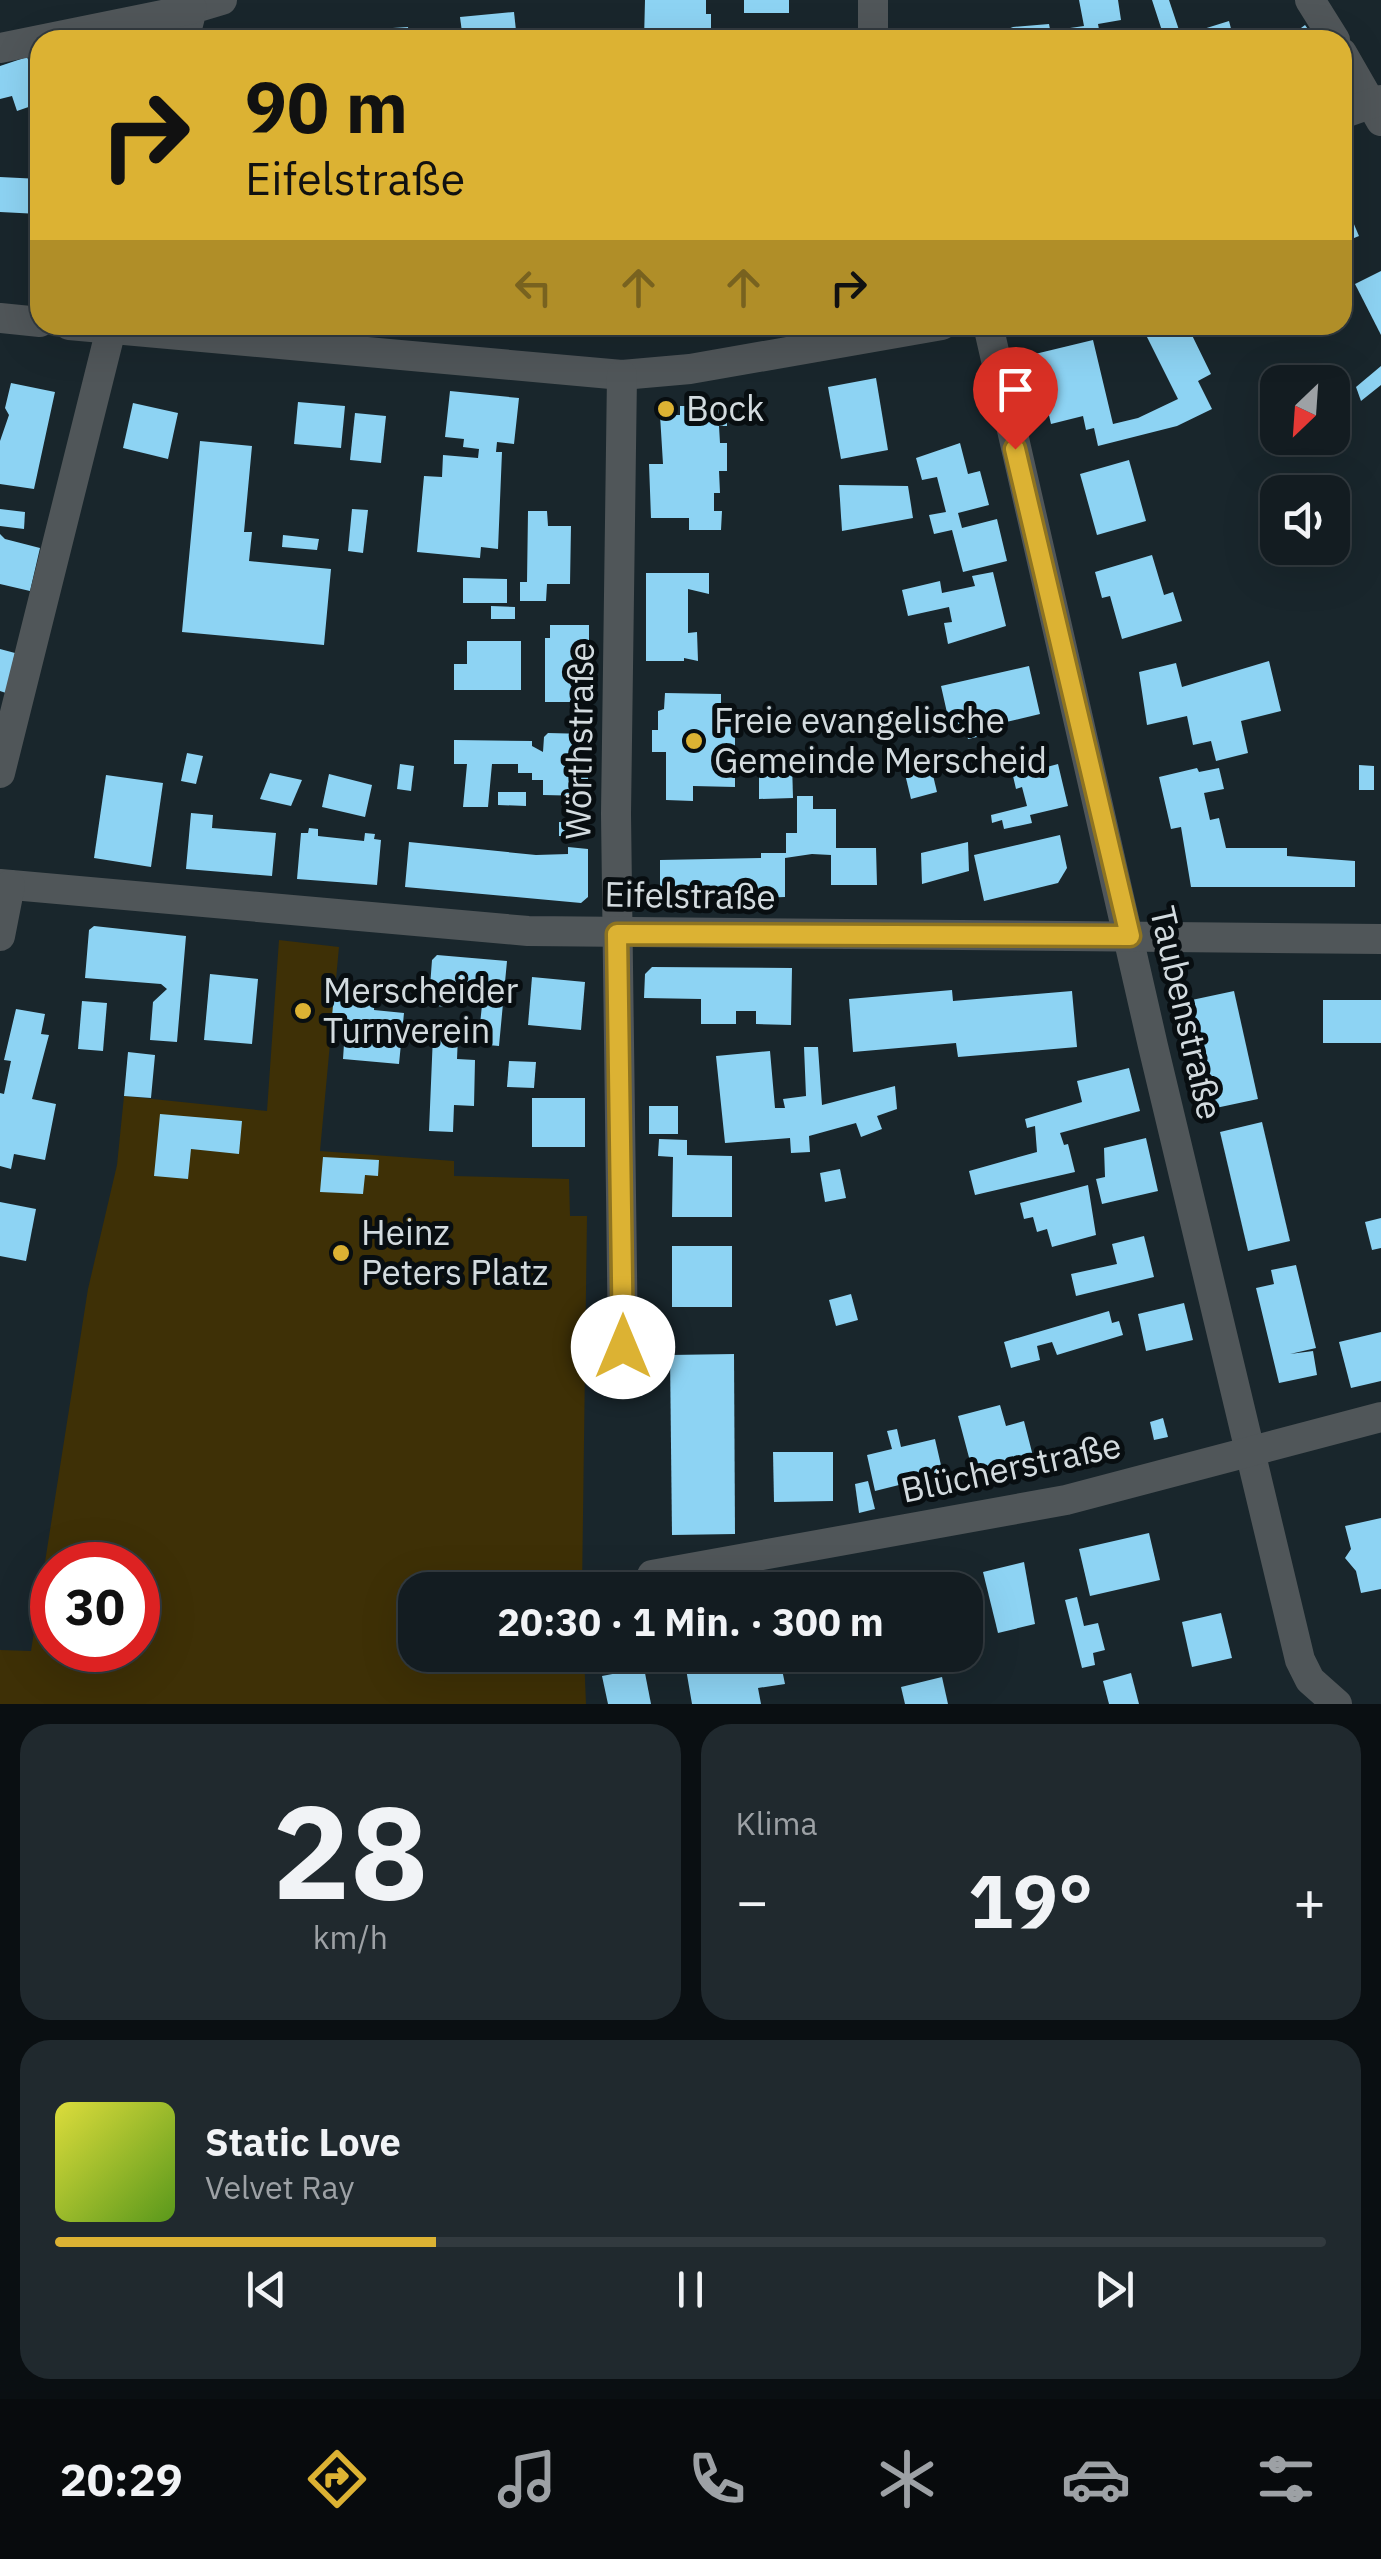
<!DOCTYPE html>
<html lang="de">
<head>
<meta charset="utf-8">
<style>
	:root { --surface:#131c21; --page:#20292e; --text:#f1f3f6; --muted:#9da1a5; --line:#323a3f; --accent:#dcb233 }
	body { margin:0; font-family:"IBM Plex Sans",sans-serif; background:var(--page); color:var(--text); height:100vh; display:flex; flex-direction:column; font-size:38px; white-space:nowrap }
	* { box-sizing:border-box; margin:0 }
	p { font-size:32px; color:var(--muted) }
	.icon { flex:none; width:55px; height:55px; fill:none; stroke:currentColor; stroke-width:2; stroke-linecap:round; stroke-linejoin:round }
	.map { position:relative; height:1704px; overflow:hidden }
	.drawer { display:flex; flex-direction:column; gap:20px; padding:20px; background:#0a0f12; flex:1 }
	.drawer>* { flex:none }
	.hud { position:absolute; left:30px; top:30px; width:1322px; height:305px; border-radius:30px; box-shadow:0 10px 40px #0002,0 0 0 2px var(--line); background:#dcb233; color:#111; overflow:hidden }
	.needle { width:65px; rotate:205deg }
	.tools { position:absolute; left:1260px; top:365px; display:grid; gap:20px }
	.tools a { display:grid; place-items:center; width:90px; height:90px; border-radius:20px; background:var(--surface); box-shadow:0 10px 40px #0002,0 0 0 2px var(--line); font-size:50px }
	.speed { position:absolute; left:30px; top:1542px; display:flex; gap:20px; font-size:50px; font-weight:700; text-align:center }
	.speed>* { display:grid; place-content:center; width:130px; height:130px; border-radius:50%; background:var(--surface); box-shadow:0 10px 40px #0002,0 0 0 2px var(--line); line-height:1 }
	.speed .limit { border:15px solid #d22; background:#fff; color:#111 }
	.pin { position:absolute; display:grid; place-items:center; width:85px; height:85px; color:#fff; margin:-102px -42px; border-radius:50% 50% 50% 0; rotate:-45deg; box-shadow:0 0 10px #0007 }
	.pin .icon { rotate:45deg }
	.me { position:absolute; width:110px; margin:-55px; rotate:0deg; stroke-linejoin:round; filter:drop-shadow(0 0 8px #0008) }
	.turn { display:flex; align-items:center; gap:35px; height:210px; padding:0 50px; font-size:45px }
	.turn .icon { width:130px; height:130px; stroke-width:2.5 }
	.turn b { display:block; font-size:70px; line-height:85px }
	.lanes { display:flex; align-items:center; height:95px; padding:0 50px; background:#0003; justify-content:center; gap:50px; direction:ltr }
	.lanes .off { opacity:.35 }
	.big { font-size:75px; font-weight:800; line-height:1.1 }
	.drawer .tile { flex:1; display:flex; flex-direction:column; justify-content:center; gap:15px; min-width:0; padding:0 35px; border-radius:30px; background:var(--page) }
	.drawer .dial { align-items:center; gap:0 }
	.dial b { font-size:130px; line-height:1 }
	.song { display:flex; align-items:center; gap:30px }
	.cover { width:120px; height:120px; border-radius:15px; background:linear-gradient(135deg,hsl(60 70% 55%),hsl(90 70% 35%)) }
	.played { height:10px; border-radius:5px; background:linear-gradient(90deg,var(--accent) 30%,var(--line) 30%) }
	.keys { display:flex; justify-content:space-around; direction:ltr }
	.heat { display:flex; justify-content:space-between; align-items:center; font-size:55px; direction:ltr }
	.drawer .tiles { flex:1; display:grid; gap:20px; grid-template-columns:1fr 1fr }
	.tile:last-child { grid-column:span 2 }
	.trip { position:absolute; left:398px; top:1572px; width:585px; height:100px; border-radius:30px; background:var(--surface); box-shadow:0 10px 40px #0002,0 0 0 2px var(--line); font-weight:800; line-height:100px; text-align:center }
	.tabs { display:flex; height:160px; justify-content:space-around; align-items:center; background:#080b0d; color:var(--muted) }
	.tabs .icon { width:70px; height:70px }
	.tabs .active { color:var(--accent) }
	.tabs b { font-size:45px; color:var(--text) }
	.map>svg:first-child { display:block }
</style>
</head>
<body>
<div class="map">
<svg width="1381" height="1704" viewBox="0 0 1381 1704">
	<rect width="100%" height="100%" fill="#19262c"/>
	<path fill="#3e3006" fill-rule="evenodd" d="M 279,940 L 339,947 L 320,1151 L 454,1161 L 454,1176 L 569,1179 L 570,1216 L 587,1216 L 582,1590 L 415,1590 L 415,1655 L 584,1655 L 586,1704 L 0,1704 L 0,1650 L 31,1651 L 88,1289 L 117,1165 L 124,1096 L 267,1111 ZM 52,1565 L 138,1565 L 138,1650 L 52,1650 Z"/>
	<g fill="#8dd3f3">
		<polygon points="645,0 706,0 706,14 711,14 711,40 644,40"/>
		<rect x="744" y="0" width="45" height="13"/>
		<polygon points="1079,0 1118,0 1121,20 1098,24 1101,40 1072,40 1070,28 1084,26"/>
		<polygon points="1152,0 1169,0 1181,36 1229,21 1234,40 1165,40"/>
		<polygon points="514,12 517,40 463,40 460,17"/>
		<polygon points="1049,24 1052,40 999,40 998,33 1013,27"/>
		<polygon points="1305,25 1316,40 1285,40"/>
		<polygon points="408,27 410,40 322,40 362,30"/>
		<polygon points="27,57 40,90 40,103 17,111 12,96 0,99 0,66"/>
		<polygon points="0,177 40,179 39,214 0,212"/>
		<polygon points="1350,215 1359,236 1342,243 1342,218"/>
		<polygon points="1381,271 1381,335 1355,284"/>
		<polygon points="1141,325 1187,325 1211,374 1198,381 1212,409 1177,426 1098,446 1094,428 1086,430 1083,416 1051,424 1035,354 1093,340 1113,424 1138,418 1178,399"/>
		<polygon points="1381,366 1381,385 1361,401 1356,387"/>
		<polygon points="876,378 888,450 841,459 828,387"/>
		<polygon points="11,383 55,392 34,489 0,484 0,441 9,415 5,408"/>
		<polygon points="450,391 519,398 514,444 497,442 496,452 502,452 498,549 481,547 480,558 417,552 424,476 442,477 443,455 478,458 479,449 463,447 464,439 445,437"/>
		<polygon points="298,402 345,406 341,448 294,444"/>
		<polygon points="133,403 178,413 168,459 123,448"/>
		<polygon points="680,406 727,406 727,426 719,426 720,443 727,443 727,471 719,471 720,493 714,493 714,511 722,511 721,530 689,530 689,518 651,518 649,464 663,464 660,415 680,415"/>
		<polygon points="355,413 386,416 381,463 350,460"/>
		<polygon points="200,441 252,446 244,532 252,532 249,561 331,569 324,645 182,632"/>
		<polygon points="960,443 968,474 980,471 989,505 958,513 962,528 997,519 1007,561 963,572 952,530 934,534 929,515 946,512 937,477 922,480 916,458"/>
		<polygon points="1129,460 1146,521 1097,535 1080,474"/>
		<polygon points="839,485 908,486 913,518 842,531"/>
		<polygon points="0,509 25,512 24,529 0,526"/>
		<polygon points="352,509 368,510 363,553 348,551"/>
		<polygon points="528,511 547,511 548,526 571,526 570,584 547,584 546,601 520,601 520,582 527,582"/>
		<polygon points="0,534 5,539 40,548 30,591 0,584"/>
		<polygon points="283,535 319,539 317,550 282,547"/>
		<polygon points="1152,555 1164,595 1173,592 1182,621 1122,639 1110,596 1102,598 1095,572"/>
		<polygon points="993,572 1006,626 948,644 944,623 952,622 949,607 908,616 902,590 940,581 942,593 975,586 972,576"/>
		<polygon points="646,573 709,573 709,594 688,589 688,633 697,632 698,661 684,658 684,661 646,661"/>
		<polygon points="463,578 507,579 507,603 463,603"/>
		<polygon points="491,606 515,607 515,619 491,619"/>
		<polygon points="550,625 589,625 589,702 545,702 545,638 550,638"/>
		<polygon points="467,641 521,641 521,690 454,690 454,664 467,664"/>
		<polygon points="0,649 15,653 6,693 0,691"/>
		<polygon points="1269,661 1281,711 1241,721 1248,753 1216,761 1211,741 1193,745 1187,716 1147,725 1139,672 1176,663 1182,687"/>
		<polygon points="1029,666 1040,714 1002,723 1004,731 968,739 964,723 950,726 941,686"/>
		<polygon points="665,693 721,694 721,711 731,710 731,730 735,730 735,787 693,786 693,801 666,800 666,752 652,752 652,730 658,730 658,711 664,709"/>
		<polygon points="548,733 588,734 588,796 543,795 543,780 532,780 532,773 518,773 518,764 492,764 488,807 463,807 467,764 454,764 454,740 532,741 532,746 543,752 544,737"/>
		<polygon points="187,753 203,756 196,784 181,781"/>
		<polygon points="792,763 793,798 759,799 759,764"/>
		<polygon points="400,764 414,766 411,791 397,789"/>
		<polygon points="1058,764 1068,806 1030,815 1032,823 1004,829 1002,820 992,823 991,815 1027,806 1022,787 1016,789 1013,776"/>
		<polygon points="1359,765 1374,766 1374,790 1359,790"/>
		<polygon points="931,767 937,792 911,799 905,774"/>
		<polygon points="1197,768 1199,772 1219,768 1224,789 1204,793 1210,820 1219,818 1226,848 1287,848 1287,856 1355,861 1355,887 1191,887 1181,827 1171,829 1159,777"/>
		<polygon points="270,773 302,780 291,806 260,799"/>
		<polygon points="329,774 372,785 365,817 322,807"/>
		<polygon points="106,775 163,783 151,867 94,858"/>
		<polygon points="498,792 526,792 526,806 498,805"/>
		<polygon points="797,796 813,796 813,809 836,809 836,848 876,848 877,885 831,885 831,855 812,854 785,858 785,897 673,901 674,887 660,887 660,860 761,858 761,853 786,853 786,833 797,833"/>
		<polygon points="191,813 213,815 212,828 276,833 272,876 186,869"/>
		<polygon points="559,822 587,823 587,837 559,836"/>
		<polygon points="309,828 318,829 318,836 364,841 365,833 375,834 374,839 381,840 377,885 297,879 301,833 308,833"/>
		<polygon points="1060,835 1067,868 1058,883 984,901 974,855"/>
		<polygon points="409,842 536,855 568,854 568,847 588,849 588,897 581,903 405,887"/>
		<polygon points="968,842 969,871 922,884 921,853"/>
		<polygon points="94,926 186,936 177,1042 150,1040 153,1002 167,989 161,984 85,978 89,930"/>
		<polygon points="437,955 507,961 499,1046 478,1044 482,1005 450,1001 449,1007 435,1006 435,1000 429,1000 432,960"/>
		<polygon points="652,967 792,968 791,1025 756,1024 756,1011 736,1011 736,1024 701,1024 701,999 644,998 645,974"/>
		<polygon points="210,974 258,979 252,1044 204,1040"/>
		<polygon points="532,977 585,982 581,1030 528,1025"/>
		<polygon points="349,988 375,991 374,1010 404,1013 399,1064 343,1059 345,1029 331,1028 334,994 348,996"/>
		<polygon points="952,990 953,1001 1072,991 1077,1047 958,1057 956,1043 853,1052 849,999"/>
		<polygon points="1234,991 1258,1099 1211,1109 1187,1001"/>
		<rect x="1323" y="1000" width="58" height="43"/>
		<polygon points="82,1001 107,1003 103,1051 78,1049"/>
		<polygon points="16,1009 45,1014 41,1034 49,1035 32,1099 56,1104 45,1160 14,1154 11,1169 0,1166 0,1093 4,1094 11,1061 4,1060"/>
		<polygon points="433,1035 458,1035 457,1059 475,1060 474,1106 454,1105 453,1132 429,1131"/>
		<polygon points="804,1047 818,1047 822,1105 895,1086 897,1109 877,1116 882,1129 861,1137 856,1123 809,1136 810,1152 791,1153 790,1138 725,1143 716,1056 770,1051 775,1108 785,1108 783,1099 806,1096"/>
		<polygon points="128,1052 155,1055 151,1098 124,1096"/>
		<polygon points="509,1061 536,1062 534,1088 507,1087"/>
		<polygon points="1129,1068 1140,1111 1060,1133 1064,1145 1068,1144 1075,1172 975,1195 969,1171 1037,1152 1035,1126 1027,1128 1025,1119 1082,1102 1077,1081"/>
		<rect x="532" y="1098" width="53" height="49"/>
		<rect x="649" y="1106" width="29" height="28"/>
		<polygon points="160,1114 242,1121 239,1154 191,1149 188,1179 154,1176"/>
		<polygon points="1262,1122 1290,1241 1248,1251 1220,1132"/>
		<polygon points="1146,1138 1158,1191 1102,1204 1096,1179 1105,1177 1104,1148"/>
		<polygon points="659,1139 687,1140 687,1155 732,1156 732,1217 672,1217 673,1157 658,1156"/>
		<polygon points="323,1157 379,1160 378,1176 365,1175 363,1194 320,1192"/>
		<polygon points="840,1169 846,1198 825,1202 820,1173"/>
		<polygon points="1088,1185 1096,1235 1052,1247 1047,1229 1037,1232 1033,1217 1024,1219 1020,1203"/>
		<polygon points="0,1202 36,1209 26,1261 0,1256"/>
		<polygon points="1381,1218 1381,1248 1372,1250 1365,1222"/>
		<polygon points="1144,1236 1154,1277 1076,1296 1071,1274 1117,1264 1112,1244"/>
		<rect x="672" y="1246" width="60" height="61"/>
		<polygon points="1296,1265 1316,1348 1290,1354 1313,1351 1317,1375 1279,1383 1256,1288 1274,1284 1271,1270"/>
		<polygon points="851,1294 858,1320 836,1326 829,1300"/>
		<polygon points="1184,1303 1193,1340 1146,1351 1138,1314"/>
		<polygon points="1109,1311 1112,1323 1119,1321 1123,1335 1057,1355 1052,1342 1037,1346 1040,1360 1011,1368 1004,1342"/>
		<polygon points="1381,1332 1381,1381 1351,1388 1339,1342"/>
		<polygon points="734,1354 735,1534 672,1535 670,1355"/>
		<polygon points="1000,1405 1006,1426 1024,1421 1035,1464 975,1480 958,1416"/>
		<polygon points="1163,1418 1168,1437 1154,1440 1150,1422"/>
		<polygon points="897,1429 901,1447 935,1439 943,1474 875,1491 867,1455 892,1449 887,1431"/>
		<polygon points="773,1452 833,1452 833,1501 774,1502"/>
		<polygon points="868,1481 875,1509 859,1513 855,1484"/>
		<polygon points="1381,1518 1381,1589 1361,1593 1356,1571 1345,1558 1351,1549 1345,1526"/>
		<polygon points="1149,1533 1160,1580 1090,1596 1079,1549"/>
		<polygon points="1024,1562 1035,1624 998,1633 983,1572"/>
		<polygon points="1077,1597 1084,1626 1098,1623 1105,1650 1093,1653 1095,1665 1082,1668 1065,1600"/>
		<polygon points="1221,1613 1232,1658 1192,1667 1182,1622"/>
		<polygon points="707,1655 738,1655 739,1661 779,1655 785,1684 758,1688 761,1704 692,1704 685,1663 708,1660"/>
		<polygon points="644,1668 651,1704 608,1704 602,1676"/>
		<polygon points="1131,1673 1139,1704 1109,1704 1103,1681"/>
		<polygon points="942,1677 948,1704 905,1704 901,1687"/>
	</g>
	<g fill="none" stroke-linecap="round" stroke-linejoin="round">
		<g stroke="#505659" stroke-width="30">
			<polyline points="1310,0 1335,40"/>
			<polyline points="184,40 192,9 222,0"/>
			<polyline points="873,40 873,0"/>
			<polyline points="0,48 192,9"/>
			<polyline points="1342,53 1381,121"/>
			<polyline points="1342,114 1381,100"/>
			<polyline points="0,318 40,322"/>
			<polyline points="69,325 622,375 690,369 942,325"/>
			<polyline points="988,325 1153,1046 1300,1660 1310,1680 1337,1704"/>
			<polyline points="622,375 616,814 623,1347"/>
			<polyline points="0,773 112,325"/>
			<polyline points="0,884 528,931 1381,939"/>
			<polyline points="0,936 10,885"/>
			<polyline points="652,1575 1066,1500 1381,1417"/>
		</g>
	</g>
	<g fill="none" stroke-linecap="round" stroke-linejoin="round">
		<g stroke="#8f7421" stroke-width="25">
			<polyline id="route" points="623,1347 617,934 1130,936 1015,449"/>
		</g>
		<use href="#route" stroke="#dcb233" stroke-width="18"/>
	</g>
	<g fill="#dcb233" stroke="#080e11" stroke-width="4">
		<circle cx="666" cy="409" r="10"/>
		<circle cx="694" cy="741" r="10"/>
		<circle cx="303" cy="1011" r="10"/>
		<circle cx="341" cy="1253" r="10"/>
	</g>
	<g text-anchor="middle" stroke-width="10" stroke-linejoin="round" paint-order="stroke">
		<g font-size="35" fill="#d3dbdf" stroke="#080e11" text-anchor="start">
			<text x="686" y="421">Bock</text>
			<text x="714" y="733">Freie evangelische<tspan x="714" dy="40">Gemeinde Merscheid</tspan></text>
			<text x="323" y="1003">Merscheider<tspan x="323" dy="40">Turnverein</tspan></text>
			<text x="361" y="1245">Heinz<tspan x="361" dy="40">Peters Platz</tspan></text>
		</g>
		<g font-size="35" fill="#d3dbdf" stroke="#080e11">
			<text transform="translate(580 741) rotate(-89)" y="12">Wörthstraße</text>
			<text transform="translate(690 896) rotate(1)" y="12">Eifelstraße</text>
			<text transform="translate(1186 1013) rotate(77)" y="12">Taubenstraße</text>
			<text transform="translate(1011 1468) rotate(-12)" y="12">Blücherstraße</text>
		</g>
	</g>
</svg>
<div class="tools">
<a><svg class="needle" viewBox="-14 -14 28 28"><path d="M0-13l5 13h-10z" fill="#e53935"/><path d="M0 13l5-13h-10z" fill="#9da1a5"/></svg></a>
<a><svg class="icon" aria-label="sound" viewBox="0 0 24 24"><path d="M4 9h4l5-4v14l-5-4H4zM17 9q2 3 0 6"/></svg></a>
</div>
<div class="speed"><div class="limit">30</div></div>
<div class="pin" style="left:1015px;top:449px;background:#d93025"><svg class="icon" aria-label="arrive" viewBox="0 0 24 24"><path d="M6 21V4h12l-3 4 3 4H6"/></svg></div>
<svg class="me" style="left:623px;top:1347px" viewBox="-20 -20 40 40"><circle r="19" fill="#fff"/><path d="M0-13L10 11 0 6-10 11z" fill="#dcb233"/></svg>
<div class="trip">20:30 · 1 Min. · 300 m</div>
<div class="hud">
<div class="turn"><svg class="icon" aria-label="right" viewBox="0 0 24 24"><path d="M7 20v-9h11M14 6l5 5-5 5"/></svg><div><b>90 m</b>Eifelstraße</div></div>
<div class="lanes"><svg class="icon off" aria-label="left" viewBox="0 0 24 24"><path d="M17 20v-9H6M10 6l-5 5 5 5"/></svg><svg class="icon off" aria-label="ahead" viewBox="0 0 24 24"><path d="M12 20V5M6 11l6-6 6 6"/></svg><svg class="icon off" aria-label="ahead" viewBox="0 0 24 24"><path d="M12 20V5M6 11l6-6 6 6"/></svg><svg class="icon" aria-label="right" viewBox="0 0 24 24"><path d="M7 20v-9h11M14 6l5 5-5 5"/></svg></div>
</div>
</div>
<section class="drawer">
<div class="tiles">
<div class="tile dial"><b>28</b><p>km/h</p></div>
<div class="tile"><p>Klima</p>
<div class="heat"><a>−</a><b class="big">19°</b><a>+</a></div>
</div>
<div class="tile">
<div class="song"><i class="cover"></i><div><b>Static Love</b><p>Velvet Ray</p></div></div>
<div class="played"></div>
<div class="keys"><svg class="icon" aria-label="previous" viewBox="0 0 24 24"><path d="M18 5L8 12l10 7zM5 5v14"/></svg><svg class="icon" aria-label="pause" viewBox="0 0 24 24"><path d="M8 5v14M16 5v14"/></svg><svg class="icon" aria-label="next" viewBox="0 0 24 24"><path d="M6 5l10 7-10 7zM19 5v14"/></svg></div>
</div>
</div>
</section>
<nav class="tabs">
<b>20:29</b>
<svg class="icon active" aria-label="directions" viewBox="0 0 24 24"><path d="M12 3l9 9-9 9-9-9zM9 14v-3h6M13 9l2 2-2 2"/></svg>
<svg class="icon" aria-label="music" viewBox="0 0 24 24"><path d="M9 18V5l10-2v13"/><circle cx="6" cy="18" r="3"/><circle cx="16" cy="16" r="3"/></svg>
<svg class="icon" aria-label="phone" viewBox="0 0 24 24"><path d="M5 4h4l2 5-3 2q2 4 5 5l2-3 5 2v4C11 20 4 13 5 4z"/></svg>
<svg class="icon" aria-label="climate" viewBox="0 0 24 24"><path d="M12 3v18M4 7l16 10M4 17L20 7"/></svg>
<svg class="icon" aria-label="car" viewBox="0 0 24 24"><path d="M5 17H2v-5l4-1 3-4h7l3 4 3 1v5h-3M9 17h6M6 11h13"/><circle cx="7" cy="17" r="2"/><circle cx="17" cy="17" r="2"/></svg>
<svg class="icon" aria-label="filters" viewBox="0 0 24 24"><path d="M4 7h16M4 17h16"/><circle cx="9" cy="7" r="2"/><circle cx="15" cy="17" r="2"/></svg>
</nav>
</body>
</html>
